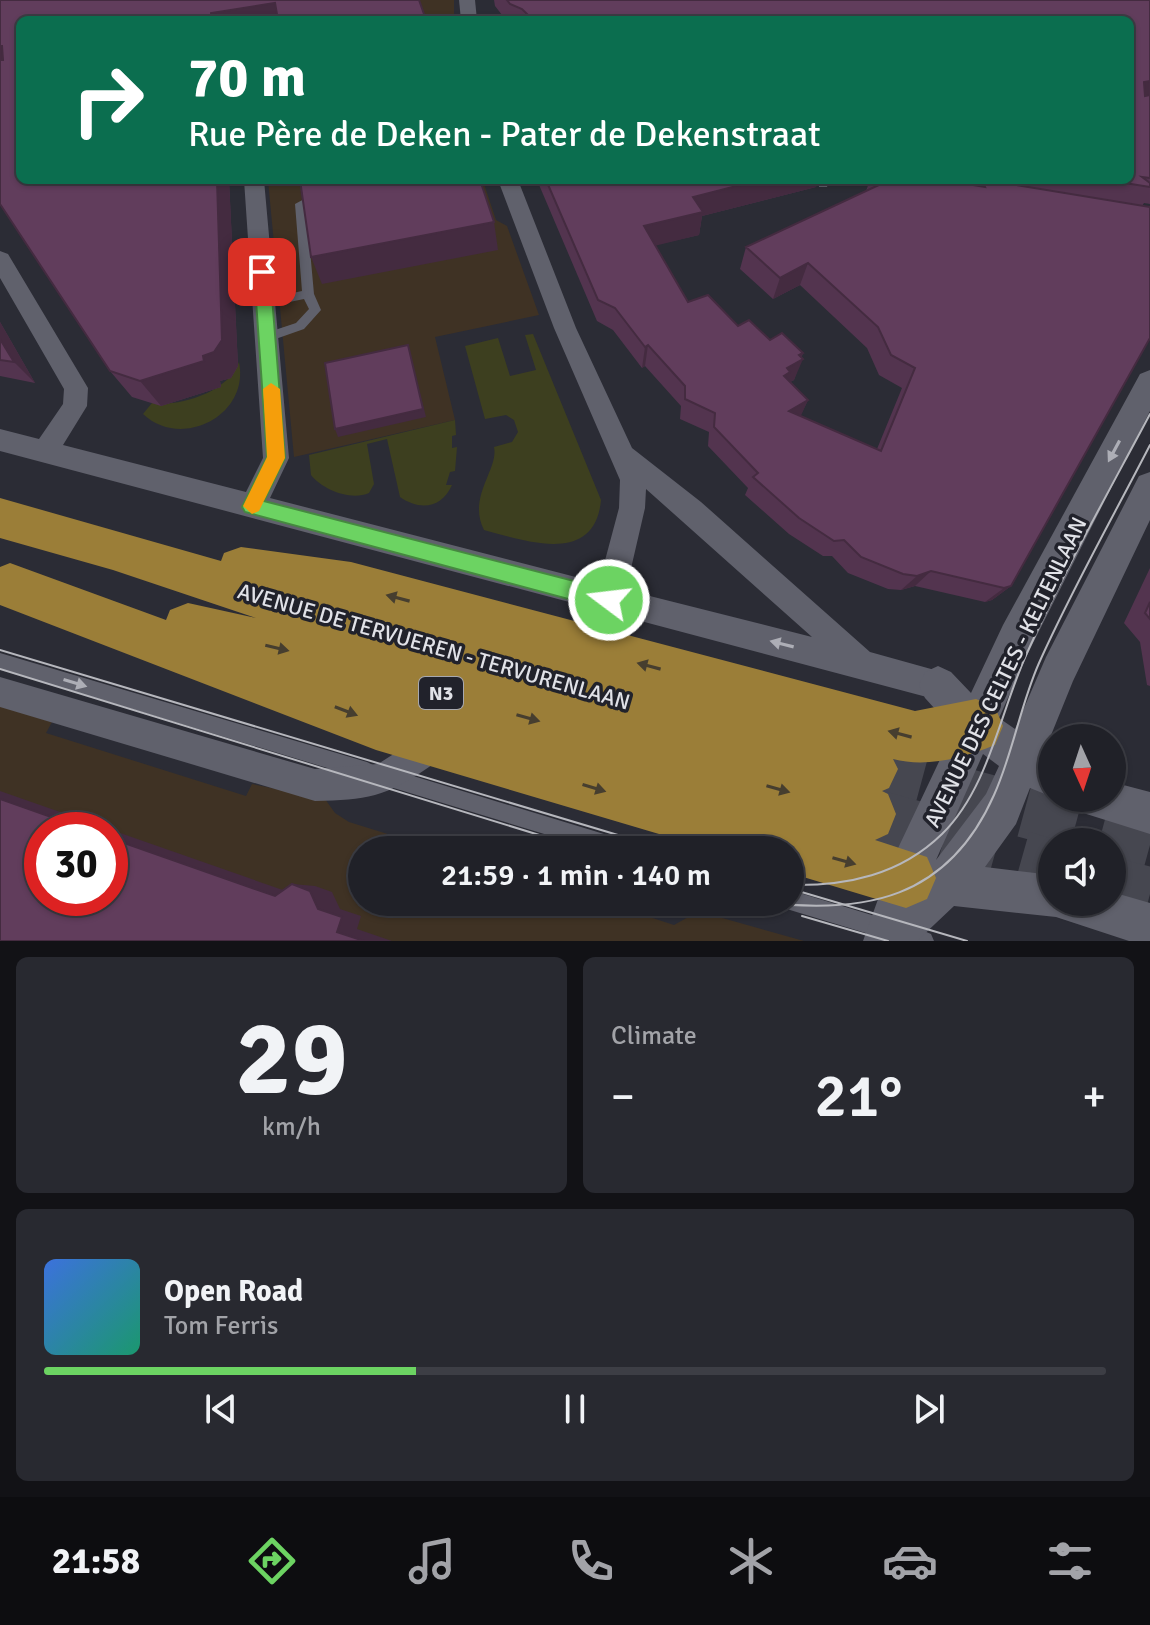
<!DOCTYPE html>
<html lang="en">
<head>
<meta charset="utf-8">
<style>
	:root { --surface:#202128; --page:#282930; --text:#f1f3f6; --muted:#a2a3a8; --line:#3d3e45; --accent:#6cd362 }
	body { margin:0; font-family:Signika,sans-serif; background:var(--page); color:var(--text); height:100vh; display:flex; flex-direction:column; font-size:30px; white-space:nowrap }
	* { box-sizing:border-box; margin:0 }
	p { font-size:26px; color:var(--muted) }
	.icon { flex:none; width:44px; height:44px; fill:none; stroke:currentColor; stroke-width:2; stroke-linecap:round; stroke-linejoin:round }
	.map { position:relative; height:941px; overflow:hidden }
	.panel { display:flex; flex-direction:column; gap:16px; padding:16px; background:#121216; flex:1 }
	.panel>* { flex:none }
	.guide { position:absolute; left:16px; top:16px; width:1118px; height:168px; border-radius:12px; box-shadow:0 2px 6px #0004,0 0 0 2px var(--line); background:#0b6e4f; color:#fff; overflow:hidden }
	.needle { width:52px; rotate:177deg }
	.controls { position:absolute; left:1038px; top:724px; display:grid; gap:16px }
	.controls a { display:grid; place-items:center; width:88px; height:88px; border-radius:50%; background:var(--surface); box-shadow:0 2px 6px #0004,0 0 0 2px var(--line); font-size:40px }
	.speed { position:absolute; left:24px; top:812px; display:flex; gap:16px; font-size:40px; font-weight:700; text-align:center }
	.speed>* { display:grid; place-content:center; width:104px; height:104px; border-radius:50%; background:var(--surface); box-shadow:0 2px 6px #0004,0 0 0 2px var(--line); line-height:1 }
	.speed .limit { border:12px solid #d22; background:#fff; color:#111 }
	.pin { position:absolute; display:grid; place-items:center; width:68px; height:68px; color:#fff; margin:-34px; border-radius:16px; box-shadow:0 4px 12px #0006 }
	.me { position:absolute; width:88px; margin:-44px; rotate:285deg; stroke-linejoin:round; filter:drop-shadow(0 0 6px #0008) }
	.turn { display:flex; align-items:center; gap:28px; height:168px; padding:0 40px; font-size:36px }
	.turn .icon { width:104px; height:104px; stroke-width:2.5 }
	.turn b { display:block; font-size:56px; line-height:68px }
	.big { font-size:60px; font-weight:600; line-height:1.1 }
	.panel .widget { flex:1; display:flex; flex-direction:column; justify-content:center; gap:12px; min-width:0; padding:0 28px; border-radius:12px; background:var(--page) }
	.panel .dial { align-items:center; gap:0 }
	.dial b { font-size:104px; line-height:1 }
	.song { display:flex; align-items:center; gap:24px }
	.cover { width:96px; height:96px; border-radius:12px; background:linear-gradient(135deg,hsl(220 70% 55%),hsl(160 70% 35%)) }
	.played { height:8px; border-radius:4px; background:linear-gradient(90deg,var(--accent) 35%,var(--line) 35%) }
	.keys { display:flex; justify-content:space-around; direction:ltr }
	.heat { display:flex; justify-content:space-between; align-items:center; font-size:44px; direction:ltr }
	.panel .tiles { flex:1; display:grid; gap:16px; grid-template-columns:1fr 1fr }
	.widget:last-child { grid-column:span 2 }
	.trip { position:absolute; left:348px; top:836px; width:456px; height:80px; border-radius:40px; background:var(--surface); box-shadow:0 2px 6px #0004,0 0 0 2px var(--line); font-weight:600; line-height:80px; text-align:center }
	.tabs { display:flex; height:128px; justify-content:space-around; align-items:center; background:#0d0d10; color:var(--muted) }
	.tabs .icon { width:56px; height:56px }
	.tabs .active { color:var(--accent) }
	.tabs b { font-size:36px; color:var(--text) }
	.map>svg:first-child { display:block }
</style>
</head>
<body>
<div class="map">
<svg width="1150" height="941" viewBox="0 0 1150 941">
	<rect width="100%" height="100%" fill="#2b2c35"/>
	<g fill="#3f3224" fill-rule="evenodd">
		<polygon points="249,0 454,0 454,14 460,14 460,20 252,20"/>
		<polygon points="268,180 487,180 484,184 496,220 507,226 539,315 435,337 455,420 294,457"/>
		<path d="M 0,706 L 52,722 L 46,733 L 246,796 L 252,784 L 325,799 L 335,813 L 349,822 L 439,850 L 362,850 L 362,902 L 603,902 L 674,925 L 692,915 L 708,914 L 804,941 L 0,941 ZM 42,830 L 110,830 L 110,898 L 42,898 Z"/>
	</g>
	<g fill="#3d3f1f">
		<path d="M 533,334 L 601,500 C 595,566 526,541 484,530 C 467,497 499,469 494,447 L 512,442 L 518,432 L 514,420 L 506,415 L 485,419 L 465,346 L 498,338 L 510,376 L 536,370 L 525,335 Z"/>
		<path d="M 239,362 C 250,416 181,450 143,414 L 152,403 C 178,407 228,393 239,362 Z"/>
		<path d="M 455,420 L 456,435 L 452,436 L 452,448 L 457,447 L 455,471 L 450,472 L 446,485 L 452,485 C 442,508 420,511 400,497 L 387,439 L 367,444 L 374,484 L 369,493 C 351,501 323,490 311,475 L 309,455 Z"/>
	</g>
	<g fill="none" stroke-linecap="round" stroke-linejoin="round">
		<g stroke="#464750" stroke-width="53" stroke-dasharray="53 27" stroke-linecap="butt">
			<polyline points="870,769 1150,845"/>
			<polyline points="868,814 1052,866"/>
			<polyline points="1112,884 1150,894"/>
		</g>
		<g fill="#60616c" fill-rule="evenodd">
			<polygon points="819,180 829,180 827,187 819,187"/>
			<polygon points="319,191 323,192 323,198 306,206 314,294 321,310 304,329 267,342 263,340 261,337 263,334 296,323 309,309 304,299 265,307 259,303 265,299 302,291 295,204"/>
			<polygon points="0,653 367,762 373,765 376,771 373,777 367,780 0,669"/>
			<polygon points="387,768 627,841 634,843 636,850 597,850 387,786 381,783 378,777 381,771"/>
			<polygon points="790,890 924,931 931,934 934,941 892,941 790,910 783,907 781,902 790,902"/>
		</g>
		<g fill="#60616c" fill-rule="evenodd">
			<polygon points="459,0 475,0 477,20 461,20"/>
			<path d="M 244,180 L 264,180 L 289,458 L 270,498 L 599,583 L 619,508 L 620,480 L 554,328 L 498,180 L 518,180 L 576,328 L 632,448 L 701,502 L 870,652 L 949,674 L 953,685 L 949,696 L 938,700 L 0,451 L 0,429 L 39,439 L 63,404 L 64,389 L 0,278 L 0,251 L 8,254 L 88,388 L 87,406 L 63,445 L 246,492 L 263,458 ZM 646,489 L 812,637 L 626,590 L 645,508 Z"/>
			<path d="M 0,677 L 315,769 L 378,764 L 439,725 L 450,730 L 455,741 C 449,754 440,759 429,767 C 386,797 366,800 315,801 L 0,707 Z"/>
		</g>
		<g fill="#60616c" fill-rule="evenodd">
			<path d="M 1150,370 L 1150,411 L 1029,651 L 999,718 L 1015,729 L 1046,657 L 1139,476 L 1150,472 L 1150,520 L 1073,681 L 1045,750 L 1052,755 L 1055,798 L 1030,788 L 1016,824 L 985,867 L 1052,875 L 1052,902 L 1112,902 L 1112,892 L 1150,903 L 1150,941 L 1129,941 L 1056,917 L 954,906 L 917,941 L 863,941 L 891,863 L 954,730 L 925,698 L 919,685 L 925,672 L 938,666 L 951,672 L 971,693 L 1003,625 L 1140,374 ZM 983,754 L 999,766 L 986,794 L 936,860 Z"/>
			<polygon points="1112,782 1150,792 1150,834 1080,812 1074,798 1112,798"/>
		</g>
		<path fill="#9b7e38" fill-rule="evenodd" d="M 0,498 L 221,561 L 224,553 L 241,547 L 351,562 L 915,711 L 976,699 L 995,707 L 1003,726 L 995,745 C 963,758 926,768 893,759 L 898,769 L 889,788 L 882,791 L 888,794 L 896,814 L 888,834 L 875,840 L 927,857 L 936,878 L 927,899 L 906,908 L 790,873 L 790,850 L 713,850 L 376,750 L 0,605 L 0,567 L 10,563 L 166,620 L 170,610 L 188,603 L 256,618 L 113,570 L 0,538 Z"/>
		<g stroke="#b6b7bd" stroke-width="2">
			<polyline points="0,650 668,850"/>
			<polyline points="0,669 588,850"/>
			<path d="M 790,885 C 847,886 900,875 942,834 C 989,788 1000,712 1027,653 C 1064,571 1108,493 1150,414"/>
			<polyline points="798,891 967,941"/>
			<path d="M 761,902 C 865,915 948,899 994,795 C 1013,753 1020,706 1039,663 C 1072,589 1113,517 1150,445"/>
			<polyline points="802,916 888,941"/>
		</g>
	</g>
	<g fill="#53344f">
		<polygon points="494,0 1150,0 1150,204 1144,203 1142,206 1011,586 992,600 985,602 915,586 901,590 888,589 848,573 832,556 823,556 789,534 745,495 748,488 708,446 709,432 680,419 681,406 645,366 642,368 613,330 597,321 537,180 819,180 816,187 702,216 699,235 655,245 688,302 738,326 803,353 794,380 790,382 808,400 800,416 877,449 902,388 879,375 867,348 800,285 773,299 740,269 746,247 866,191 870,180 943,180 978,186 979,185 961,182 960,180 1130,180 1130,20 506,20 495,6"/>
		<polygon points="20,180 229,180 238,366 231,378 220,381 221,387 161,406 132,397 110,371"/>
		<polygon points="0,322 35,383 0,376"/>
		<polygon points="1150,568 1150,686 1147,685 1140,642 1124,623"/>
	</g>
	<g fill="#442b40">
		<polygon points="212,0 275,3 281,20 211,20"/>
		<polygon points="0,46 2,46 20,72 0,79"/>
		<polygon points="1150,81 1150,101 1130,105 1144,82"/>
		<polygon points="217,180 229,180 238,366 231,378 220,381 221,387 161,406 140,381 203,356"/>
		<polygon points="760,180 819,180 816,187 702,216 699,235 642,249 644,226 693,197"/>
		<polygon points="494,222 498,250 322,284 311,257"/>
		<polygon points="808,263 800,285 773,299 780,278"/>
		<polygon points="0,322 35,383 14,362 0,339"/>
		<polygon points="648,345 645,366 642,368 645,347"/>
		<polygon points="803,353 799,361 803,359 794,380 785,385 776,396 787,368"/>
		<polygon points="410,354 426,417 338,437 335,429"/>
		<polygon points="808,400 799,420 789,411"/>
		<polygon points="931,571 915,586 901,590 917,576"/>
		<polygon points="1011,586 992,600 985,602 1004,588"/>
		<polygon points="0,791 300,896 275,896 110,838 110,830 88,830 0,799"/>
		<polygon points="292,884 315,886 332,892 340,909 361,916 357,929 392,941 364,941 337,932 318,909"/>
	</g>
	<g fill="#613d5c" stroke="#442b40" stroke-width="2">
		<polygon points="0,0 419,0 425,17 422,20 278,20 275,3 211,13 211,20 20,20 20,180 217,180 222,340 214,352 203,356 204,361 140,381 110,371 0,204 0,60 3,60 2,46 0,46"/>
		<polygon points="507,0 1150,0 1150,81 1144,82 1145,96 1150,95 1150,178 1142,177 1150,183 1150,187 1106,180 1130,180 1130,20 533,20 522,9 510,4"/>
		<polygon points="300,180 480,180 494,222 311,257"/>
		<polygon points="546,180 760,180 693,197 703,212 644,226 688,302 708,295 738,326 749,320 770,340 782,333 803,353 799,355 803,359 787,368 790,372 784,376 808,400 789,411 881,451 915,368 891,355 878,327 808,263 780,278 746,247 881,184 879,180 943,180 985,187 982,180 986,180 1150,207 1150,338 1011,586 1004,588 931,571 917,576 903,574 861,557 844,540 834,541 799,518 753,477 758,473 714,427 715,413 685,399 685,386 648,345 645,347 615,308 598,300"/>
		<polygon points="0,339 14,362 0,360"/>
		<polygon points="408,345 423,409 335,429 325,363"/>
		<polygon points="1150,602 1150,619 1145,613"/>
		<polygon points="0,799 88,830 42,830 42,898 110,898 110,838 275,896 292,884 310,891 318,909 342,917 337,932 364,941 0,941"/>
	</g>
	<defs><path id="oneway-solid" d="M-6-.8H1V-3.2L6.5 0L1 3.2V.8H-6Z" transform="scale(2)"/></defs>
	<g fill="#adaeb6">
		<use href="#oneway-solid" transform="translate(1114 451) rotate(118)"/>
		<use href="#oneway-solid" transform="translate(782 644) rotate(-166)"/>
		<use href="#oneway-solid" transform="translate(75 683) rotate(17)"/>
	</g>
	<g fill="#463e2f">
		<use href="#oneway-solid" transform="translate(398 598) rotate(-165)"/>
		<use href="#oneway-solid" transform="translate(277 648) rotate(13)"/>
		<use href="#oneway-solid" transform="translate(649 666) rotate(-165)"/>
		<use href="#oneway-solid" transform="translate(346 711) rotate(21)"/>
		<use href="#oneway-solid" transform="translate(528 718) rotate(16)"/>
		<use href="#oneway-solid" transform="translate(900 734) rotate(-165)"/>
		<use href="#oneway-solid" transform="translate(594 788) rotate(17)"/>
		<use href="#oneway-solid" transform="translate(778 789) rotate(16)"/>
		<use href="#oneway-solid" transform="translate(844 861) rotate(16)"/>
	</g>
	<polygon fill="#6cd362" stroke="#468940" stroke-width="2" points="262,267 270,272 285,458 264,501 609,590 616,593 619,600 616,607 609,610 245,512 242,507 267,457 254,272"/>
	<polygon fill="#f59e0b" points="271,383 280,389 285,458 259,511 252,514 243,506 267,457 263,389"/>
	<g text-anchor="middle" stroke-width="7" stroke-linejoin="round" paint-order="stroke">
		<rect fill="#21222b" stroke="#a7a8af" stroke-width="2" x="419" y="677" width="44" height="32" rx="6"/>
		<g font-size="20" font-weight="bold" fill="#e1e2e8">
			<text x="441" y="700">N3</text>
		</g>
		<g font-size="22" fill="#e1e2e8" stroke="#21222b">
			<text transform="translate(434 646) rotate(16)" y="8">AVENUE DE TERVUEREN - TERVURENLAAN</text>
			<text transform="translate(1005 672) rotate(-64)" y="8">AVENUE DES CELTES - KELTENLAAN</text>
		</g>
	</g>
</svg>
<div class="controls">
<a><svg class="needle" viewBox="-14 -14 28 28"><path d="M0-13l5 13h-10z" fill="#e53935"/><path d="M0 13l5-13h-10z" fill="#a2a3a8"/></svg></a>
<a><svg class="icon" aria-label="sound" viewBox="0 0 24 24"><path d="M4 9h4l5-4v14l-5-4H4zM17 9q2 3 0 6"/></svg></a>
</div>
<div class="speed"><div class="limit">30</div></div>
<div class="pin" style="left:262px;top:272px;background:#d93025"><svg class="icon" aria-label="arrive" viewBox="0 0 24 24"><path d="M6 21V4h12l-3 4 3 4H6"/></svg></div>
<svg class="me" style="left:609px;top:600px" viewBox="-20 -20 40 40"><circle r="17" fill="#6cd362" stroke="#fff" stroke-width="3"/><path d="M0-11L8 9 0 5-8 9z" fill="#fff"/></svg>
<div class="trip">21:59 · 1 min · 140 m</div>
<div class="guide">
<div class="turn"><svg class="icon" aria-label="right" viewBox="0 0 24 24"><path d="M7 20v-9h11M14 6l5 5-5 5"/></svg><div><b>70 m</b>Rue Père de Deken - Pater de Dekenstraat</div></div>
</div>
</div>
<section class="panel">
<div class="tiles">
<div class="widget dial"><b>29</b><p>km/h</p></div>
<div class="widget"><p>Climate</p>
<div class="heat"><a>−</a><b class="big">21°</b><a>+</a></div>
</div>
<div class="widget">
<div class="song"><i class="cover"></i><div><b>Open Road</b><p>Tom Ferris</p></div></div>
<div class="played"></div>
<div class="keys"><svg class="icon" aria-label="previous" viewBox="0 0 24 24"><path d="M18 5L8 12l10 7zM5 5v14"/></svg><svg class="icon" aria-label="pause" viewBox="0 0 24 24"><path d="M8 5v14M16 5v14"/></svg><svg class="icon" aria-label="next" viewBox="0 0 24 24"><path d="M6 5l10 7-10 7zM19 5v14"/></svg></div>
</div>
</div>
</section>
<nav class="tabs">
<b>21:58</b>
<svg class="icon active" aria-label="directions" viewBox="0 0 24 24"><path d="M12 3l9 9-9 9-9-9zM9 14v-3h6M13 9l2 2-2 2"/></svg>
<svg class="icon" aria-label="music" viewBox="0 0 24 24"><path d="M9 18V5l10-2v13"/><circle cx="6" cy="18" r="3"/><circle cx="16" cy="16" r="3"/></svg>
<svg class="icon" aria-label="phone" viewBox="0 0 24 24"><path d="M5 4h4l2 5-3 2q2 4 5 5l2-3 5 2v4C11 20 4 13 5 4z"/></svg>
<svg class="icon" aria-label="climate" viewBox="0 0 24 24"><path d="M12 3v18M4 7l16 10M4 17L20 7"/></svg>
<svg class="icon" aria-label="car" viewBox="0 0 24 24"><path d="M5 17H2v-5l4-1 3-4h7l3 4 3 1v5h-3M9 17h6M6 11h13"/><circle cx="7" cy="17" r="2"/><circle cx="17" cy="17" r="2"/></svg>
<svg class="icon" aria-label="filters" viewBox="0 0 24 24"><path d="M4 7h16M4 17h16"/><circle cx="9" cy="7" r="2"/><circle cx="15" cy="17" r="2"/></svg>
</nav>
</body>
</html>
